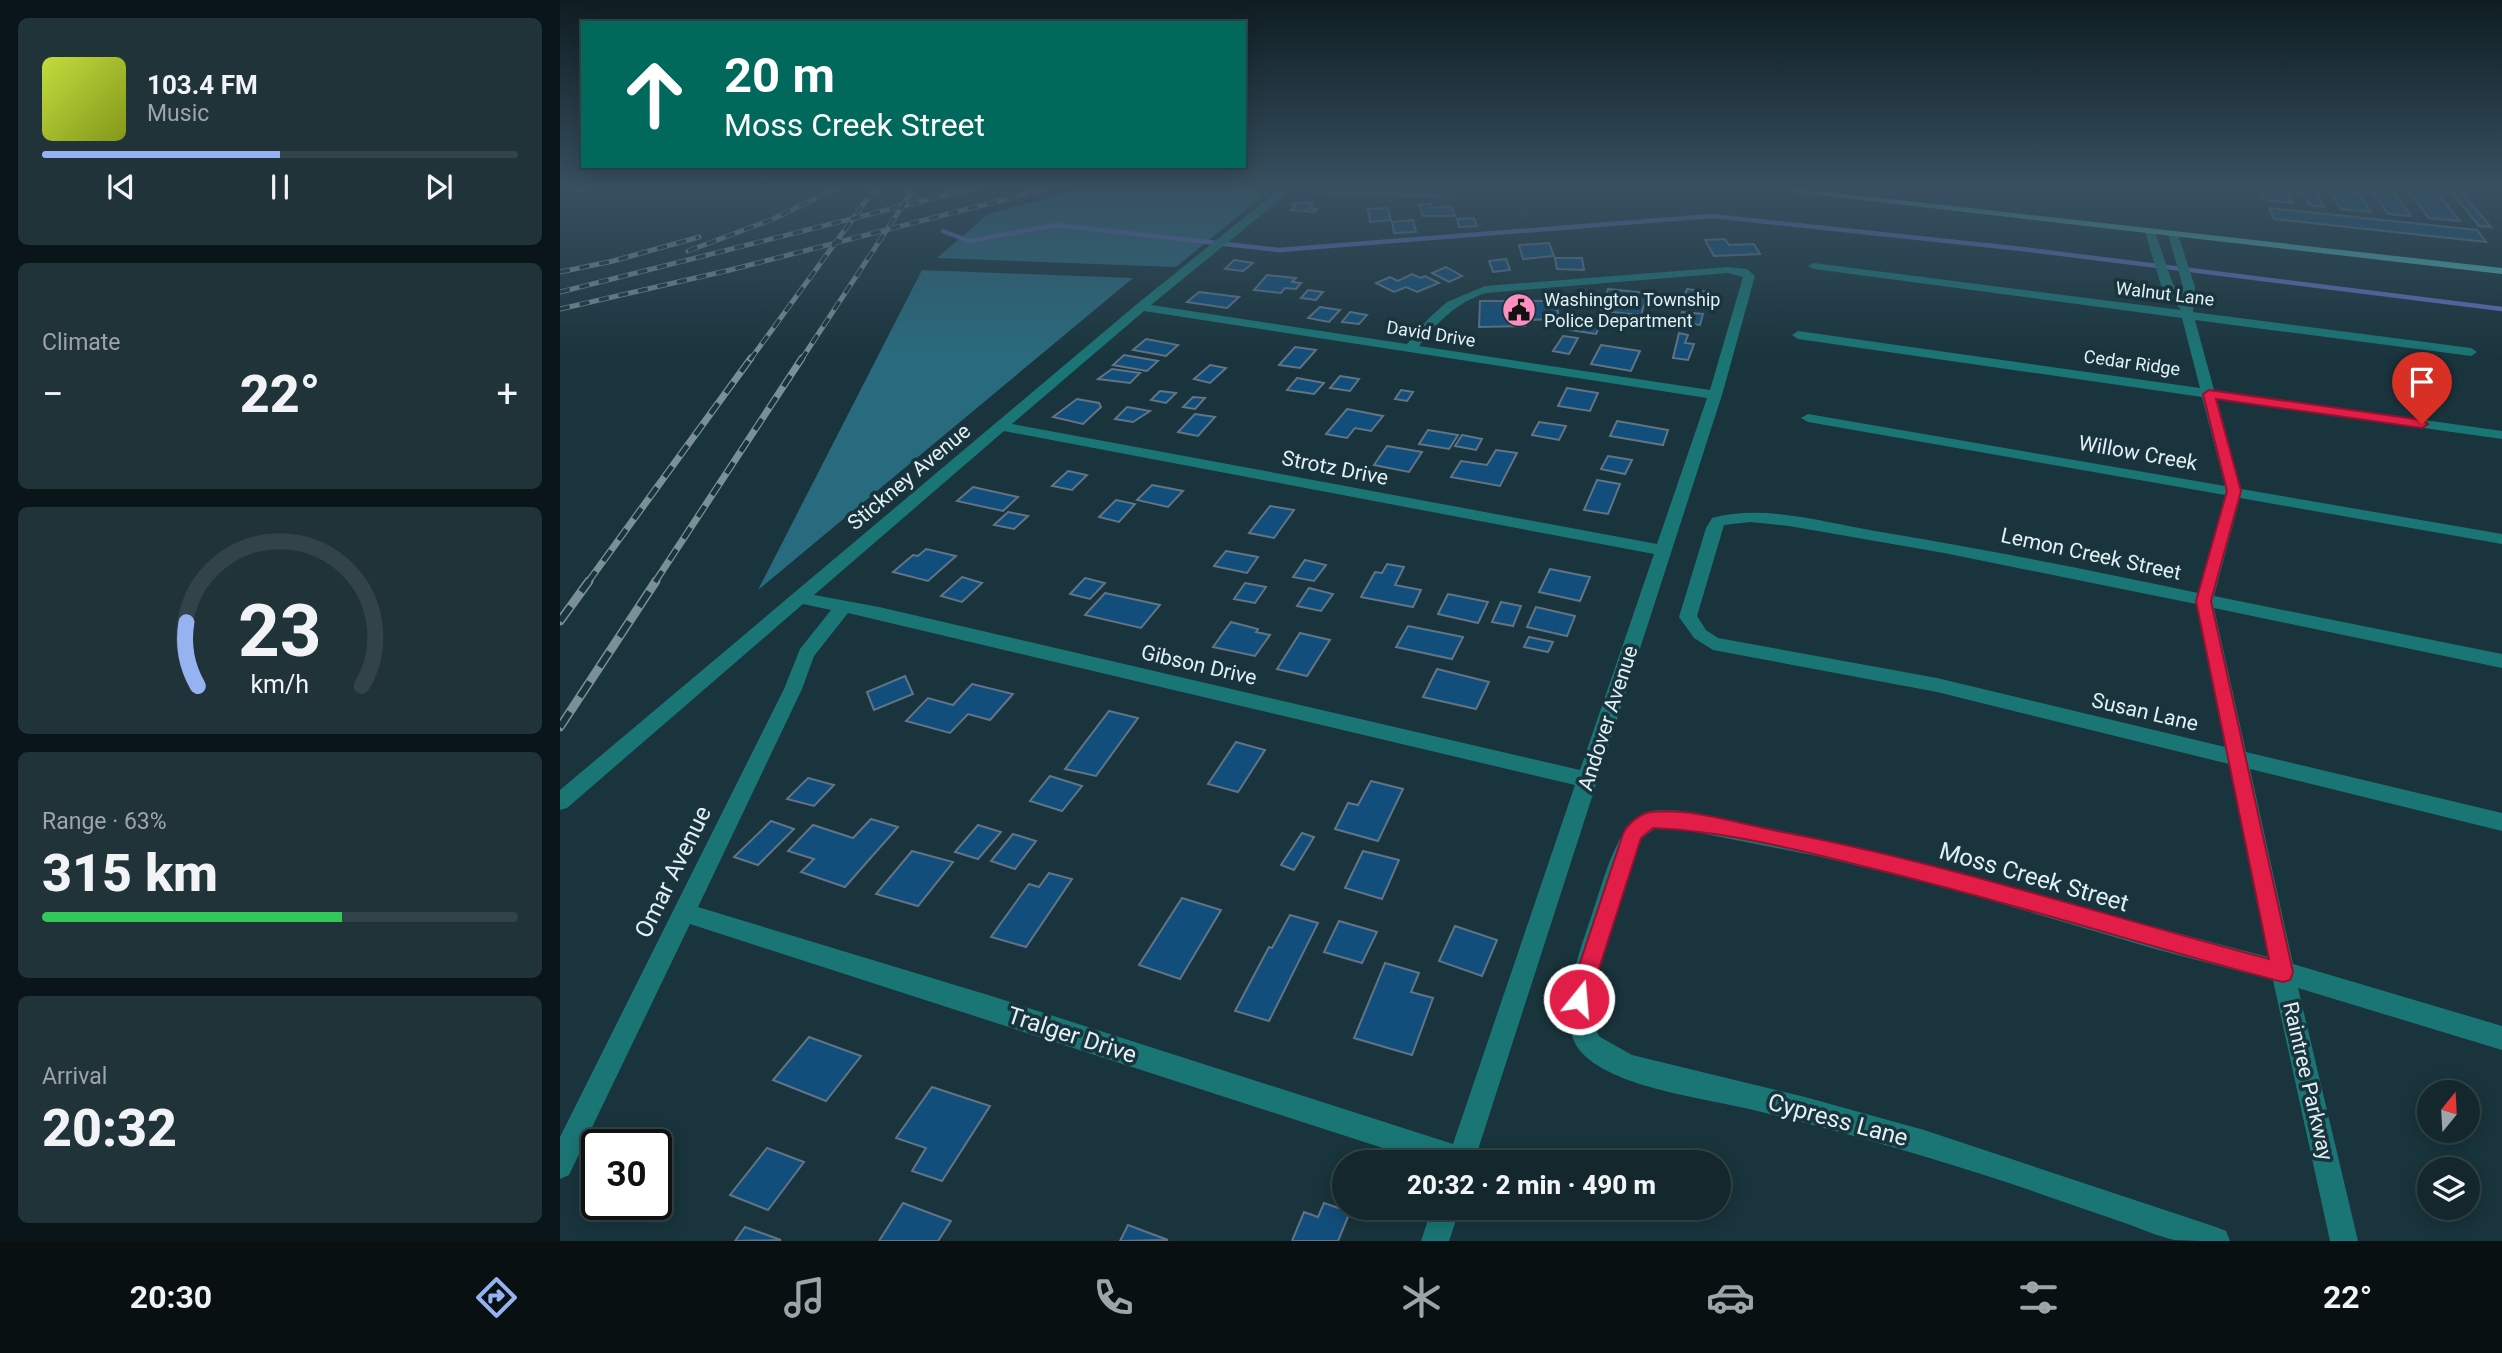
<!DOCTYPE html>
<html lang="en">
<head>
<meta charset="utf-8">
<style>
	:root { --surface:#13272d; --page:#203339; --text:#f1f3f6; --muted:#9da5aa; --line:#324449; --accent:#95b2f1 }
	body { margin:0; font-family:Roboto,sans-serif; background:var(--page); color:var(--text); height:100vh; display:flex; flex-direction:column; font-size:26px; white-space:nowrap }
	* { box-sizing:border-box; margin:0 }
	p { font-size:23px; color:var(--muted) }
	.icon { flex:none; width:38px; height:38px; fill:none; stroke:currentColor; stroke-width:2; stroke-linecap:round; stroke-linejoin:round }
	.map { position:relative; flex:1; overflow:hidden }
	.drawer { display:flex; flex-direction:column; gap:18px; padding:18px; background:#0a1519; width:560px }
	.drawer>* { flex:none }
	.guide { position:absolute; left:21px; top:21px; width:665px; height:147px; border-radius:0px; box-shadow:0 4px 18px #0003,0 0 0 2px var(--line); background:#00695c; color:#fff; overflow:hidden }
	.needle { width:46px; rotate:18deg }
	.controls { position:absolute; left:1857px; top:1080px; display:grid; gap:14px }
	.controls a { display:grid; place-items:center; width:63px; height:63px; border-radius:50%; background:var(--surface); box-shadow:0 4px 18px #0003,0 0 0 2px var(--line); font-size:35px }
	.speed { position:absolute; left:21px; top:1129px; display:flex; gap:14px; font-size:35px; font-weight:700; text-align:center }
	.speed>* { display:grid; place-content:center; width:91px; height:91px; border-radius:50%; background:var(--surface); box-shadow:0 4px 18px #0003,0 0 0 2px var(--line); line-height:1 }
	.speed .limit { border:4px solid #111; border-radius:10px; background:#fff; color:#111 }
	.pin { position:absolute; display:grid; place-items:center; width:60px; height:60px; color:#fff; margin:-72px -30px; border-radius:50% 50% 50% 0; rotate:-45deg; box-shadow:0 0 7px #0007 }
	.pin .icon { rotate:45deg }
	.me { position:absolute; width:77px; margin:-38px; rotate:17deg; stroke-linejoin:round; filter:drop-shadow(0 0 5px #0008) }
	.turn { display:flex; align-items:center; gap:24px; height:147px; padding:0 28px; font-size:32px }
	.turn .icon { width:91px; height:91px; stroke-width:2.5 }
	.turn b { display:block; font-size:49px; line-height:60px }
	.big { font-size:52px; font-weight:800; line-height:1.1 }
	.drawer .tile { flex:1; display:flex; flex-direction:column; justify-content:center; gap:10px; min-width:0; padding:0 24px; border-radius:10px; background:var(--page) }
	.drawer .dial { align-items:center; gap:0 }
	.dial svg { height:182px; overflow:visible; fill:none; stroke:var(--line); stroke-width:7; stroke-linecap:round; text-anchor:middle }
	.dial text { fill:var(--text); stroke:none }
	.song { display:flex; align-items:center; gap:21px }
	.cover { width:84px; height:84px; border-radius:10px; background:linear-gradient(135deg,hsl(70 70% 55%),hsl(70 70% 35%)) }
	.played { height:7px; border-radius:4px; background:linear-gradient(90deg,var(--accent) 50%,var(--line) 50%) }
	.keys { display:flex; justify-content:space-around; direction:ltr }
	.heat { display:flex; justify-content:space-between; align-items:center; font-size:38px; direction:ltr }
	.charge { height:10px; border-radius:5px; background:linear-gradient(90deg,#34c759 63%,var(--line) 0) }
	.trip { position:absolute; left:772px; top:1150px; width:399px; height:70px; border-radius:35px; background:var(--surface); box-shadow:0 4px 18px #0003,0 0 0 2px var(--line); font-weight:800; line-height:70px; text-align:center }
	.menu { display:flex; height:112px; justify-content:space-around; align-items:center; background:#081012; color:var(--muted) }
	.menu .icon { width:49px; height:49px }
	.menu .active { color:var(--accent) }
	.menu b { font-size:32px; color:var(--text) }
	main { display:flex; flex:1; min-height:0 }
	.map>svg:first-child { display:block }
</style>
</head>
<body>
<main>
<section class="drawer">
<div class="tile">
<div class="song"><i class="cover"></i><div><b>103.4 FM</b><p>Music</p></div></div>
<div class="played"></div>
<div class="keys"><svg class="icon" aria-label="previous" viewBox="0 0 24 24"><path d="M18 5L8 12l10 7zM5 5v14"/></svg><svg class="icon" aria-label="pause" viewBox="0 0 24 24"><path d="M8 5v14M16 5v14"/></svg><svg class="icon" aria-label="next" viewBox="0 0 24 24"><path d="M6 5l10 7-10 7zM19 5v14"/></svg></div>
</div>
<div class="tile"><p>Climate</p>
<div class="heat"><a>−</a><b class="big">22°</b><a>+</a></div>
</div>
<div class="tile dial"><svg viewBox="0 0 100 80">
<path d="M14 69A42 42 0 1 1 86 69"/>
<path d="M14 69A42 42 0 0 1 9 41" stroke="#95b2f1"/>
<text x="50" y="56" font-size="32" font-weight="700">23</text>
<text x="50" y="72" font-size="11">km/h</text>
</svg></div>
<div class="tile"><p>Range · 63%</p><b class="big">315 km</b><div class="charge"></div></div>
<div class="tile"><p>Arrival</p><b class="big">20:32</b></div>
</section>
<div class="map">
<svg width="1942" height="1241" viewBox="0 0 1942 1241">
	<rect width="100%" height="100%" fill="#19343c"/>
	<g fill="#296b7e">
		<polygon points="526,187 714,187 616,267 377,258 428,214"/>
		<polygon points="362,270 573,278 198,590"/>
	</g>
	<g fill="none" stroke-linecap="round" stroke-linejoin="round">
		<polyline stroke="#5e6dba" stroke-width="4.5" points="383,231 409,241 496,225 719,250 1152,216 1462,249 1942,309"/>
	</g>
	<g fill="#124e7b" stroke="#617486" stroke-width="2">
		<polygon points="1697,187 1724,187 1733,203 1704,200"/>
		<polygon points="1740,187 1753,187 1764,207 1750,205"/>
		<polygon points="1767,187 1794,187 1811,212 1781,209"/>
		<polygon points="1810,187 1830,187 1851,216 1828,214"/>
		<polygon points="1845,187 1872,187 1900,221 1869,218"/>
		<polygon points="1887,187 1897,187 1931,227 1919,226"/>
		<polygon points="735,202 753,203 749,208 757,209 754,212 731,210 736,205 732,205"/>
		<polygon points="871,204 872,208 891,206 895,216 863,216 859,205"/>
		<polygon points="828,208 831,220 810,222 808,209"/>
		<polygon points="1709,208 1917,230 1926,242 1714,219"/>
		<polygon points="914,218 917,226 899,227 897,219"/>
		<polygon points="853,220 856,232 834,233 832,222"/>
		<polygon points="1165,239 1169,245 1194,244 1200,254 1154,256 1145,240"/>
		<polygon points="989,243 994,256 963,259 959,245"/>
		<polygon points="995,258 1022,258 1024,270 997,269"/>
		<polygon points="946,259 950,270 933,272 929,261"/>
		<polygon points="674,260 693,263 683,271 665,269"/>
		<polygon points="886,267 902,276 889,282 872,273"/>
		<polygon points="852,274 860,278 865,276 879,283 857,292 846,287 834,292 816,283 830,277 838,281"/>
		<polygon points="707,275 736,278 732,282 741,283 736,289 725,288 721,293 694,290"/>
		<polygon points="1048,289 1088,293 1081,315 1041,311"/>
		<polygon points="1127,289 1151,292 1145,308 1104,303 1107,295 1124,297"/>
		<polygon points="748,290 763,292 756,300 741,298"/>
		<polygon points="639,292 679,297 667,308 627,302"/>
		<polygon points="920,301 996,301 999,319 965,320 965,326 919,327"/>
		<polygon points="760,307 780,310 769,322 748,318"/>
		<polygon points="790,312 807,315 799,324 782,322"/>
		<polygon points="1122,312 1143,314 1140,325 1118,322"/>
		<polygon points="1015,322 1040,325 1036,334 1010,330"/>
		<polygon points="1119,333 1128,335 1125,343 1134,344 1128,360 1113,358"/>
		<polygon points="1003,336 1018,338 1009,354 993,351"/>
		<polygon points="586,339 618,345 606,356 573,350"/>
		<polygon points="1041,345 1080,351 1071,371 1031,364"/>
		<polygon points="735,347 756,350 740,368 719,365"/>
		<polygon points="564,355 598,361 587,371 553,365"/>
		<polygon points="650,365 666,368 650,383 634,379"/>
		<polygon points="552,369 580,373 570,383 538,379"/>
		<polygon points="780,376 799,379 790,391 770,388"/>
		<polygon points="737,378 764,383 754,394 727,390"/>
		<polygon points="1007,388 1038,393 1030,411 998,406"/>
		<polygon points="841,390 853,392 847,401 835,399"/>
		<polygon points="600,391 616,393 606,403 591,400"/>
		<polygon points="633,397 645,398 635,409 623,407"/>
		<polygon points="517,399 539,403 541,407 523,424 493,417"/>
		<polygon points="567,407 590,411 573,422 555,419"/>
		<polygon points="787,409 823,416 811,431 795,428 787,438 766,434"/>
		<polygon points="635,414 655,417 638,436 618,432"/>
		<polygon points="1057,421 1108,430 1103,445 1050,436"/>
		<polygon points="979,422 1006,426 999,440 972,435"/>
		<polygon points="868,430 898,435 889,449 859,444"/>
		<polygon points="902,435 922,439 916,450 895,446"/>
		<polygon points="827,446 862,452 849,472 814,465"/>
		<polygon points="936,450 957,453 940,486 891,477 901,461 927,465"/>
		<polygon points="1048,456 1072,460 1065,474 1041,469"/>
		<polygon points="508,471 527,475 512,490 492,486"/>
		<polygon points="1037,480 1060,484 1048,514 1024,510"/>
		<polygon points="592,485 623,491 608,507 577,500"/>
		<polygon points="413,487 458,497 443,511 397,501"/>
		<polygon points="556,500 575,504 559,522 539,517"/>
		<polygon points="710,506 734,510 714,538 689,533"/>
		<polygon points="448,512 468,516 454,529 434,525"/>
		<polygon points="366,549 396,556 368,581 333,572 353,555 358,556"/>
		<polygon points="666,551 698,557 687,573 654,566"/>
		<polygon points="745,560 766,565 754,581 733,577"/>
		<polygon points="827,564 844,567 835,585 861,590 853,607 801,597 815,572 822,573"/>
		<polygon points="990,569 1030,577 1020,601 979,592"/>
		<polygon points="402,577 422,583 402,602 381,596"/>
		<polygon points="525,578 545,583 530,599 510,594"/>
		<polygon points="685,583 706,587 695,603 674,599"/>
		<polygon points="749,588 773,594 761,611 737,606"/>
		<polygon points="545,593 600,605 581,628 525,615"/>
		<polygon points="888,594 928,602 918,623 878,614"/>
		<polygon points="941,602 961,606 953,626 932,622"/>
		<polygon points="976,607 1015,616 1007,636 967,627"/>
		<polygon points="671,622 698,629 696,632 710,635 695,656 653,647"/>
		<polygon points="848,626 903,637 892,659 836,647"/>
		<polygon points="740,633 770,640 747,676 717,669"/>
		<polygon points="969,637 993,642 988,652 964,647"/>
		<polygon points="877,669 929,682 916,709 863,697"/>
		<polygon points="345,676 353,694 314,710 307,692"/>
		<polygon points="412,684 453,694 430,720 408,714 390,733 346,721 368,698 393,705"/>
		<polygon points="549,711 578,718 536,776 505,769"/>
		<polygon points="676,742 705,750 678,792 648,784"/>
		<polygon points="490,776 522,786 502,811 470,801"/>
		<polygon points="248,778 274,785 254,806 227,799"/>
		<polygon points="811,781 843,789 818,841 775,829 788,803 798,805"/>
		<polygon points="311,819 338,827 285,887 241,872 254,859 228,851 253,825 293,838"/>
		<polygon points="211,821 234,829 198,865 174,857"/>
		<polygon points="418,825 441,832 418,859 395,852"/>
		<polygon points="742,833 754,837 734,870 721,865"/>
		<polygon points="453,834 476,841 455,869 431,861"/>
		<polygon points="352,851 393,862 358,906 316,894"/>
		<polygon points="803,851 839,860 822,899 785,888"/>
		<polygon points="489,873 512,879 466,947 431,937 469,884 479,887"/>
		<polygon points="622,898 661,910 620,979 579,965"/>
		<polygon points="730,915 758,923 709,1021 675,1011 709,947 712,948"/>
		<polygon points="779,921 817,932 802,963 764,952"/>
		<polygon points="895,926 937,940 922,976 879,961"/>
		<polygon points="825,963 859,973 851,992 873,998 852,1055 794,1038"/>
		<polygon points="249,1037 301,1056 266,1101 213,1080"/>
		<polygon points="372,1087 430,1106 382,1181 352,1171 366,1148 336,1138"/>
		<polygon points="207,1148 244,1162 208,1210 170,1195"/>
		<polygon points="343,1203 391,1221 378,1241 319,1241"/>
		<polygon points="764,1203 790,1212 778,1241 732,1241 744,1212 758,1217"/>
		<polygon points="568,1225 608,1240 560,1241"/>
		<polygon points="185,1227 221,1240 175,1241"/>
	</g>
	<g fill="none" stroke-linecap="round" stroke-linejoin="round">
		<g fill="#1a7675" fill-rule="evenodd">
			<path d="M 722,187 L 792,191 L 845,190 L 893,194 L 898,197 L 893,200 C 839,196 786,197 732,190 L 591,305 L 847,344 L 869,318 L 887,302 L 925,286 L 1168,267 L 1187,269 L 1195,276 L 1162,395 L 914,1162 L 866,1162 L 130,924 L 9,1175 L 0,1179 L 0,1137 L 224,689 L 240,649 L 271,610 L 243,604 L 7,808 L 0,810 L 0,790 L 577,304 ZM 1168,273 L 1183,277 L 1150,390 L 859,346 C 877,322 897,302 926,293 ZM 584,311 L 1147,398 L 1097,544 L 452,424 ZM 444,431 L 1094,554 L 1020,770 L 319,607 L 254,595 ZM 288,613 L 1015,785 L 893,1144 L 428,995 L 138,907 L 242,689 L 254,656 Z"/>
			<path d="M 1586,230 L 1595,232 L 1613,284 L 1622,295 L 1623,287 L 1608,234 L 1613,231 L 1618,234 L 1635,287 L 1633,312 L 1911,348 L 1917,352 L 1911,356 L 1635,320 L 1654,390 L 1942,431 L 1942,439 L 1657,399 L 1681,489 L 1942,534 L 1942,544 L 1680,498 L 1654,596 L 1942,654 L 1942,668 L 1654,608 L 1686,752 L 1942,813 L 1942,831 L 1690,769 L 1733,964 L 1942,1026 L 1942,1050 L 1738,988 L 1798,1241 L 1770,1241 L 1713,980 L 1595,949 L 1385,887 L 1257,856 L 1125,830 L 1094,829 L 1081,839 L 1040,964 L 1034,991 L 1034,1028 L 1040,1037 L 1072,1055 L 1245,1097 L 1364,1130 L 1656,1227 L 1666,1231 L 1670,1241 C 1653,1241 1632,1241 1614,1240 C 1597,1236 1579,1228 1562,1222 C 1524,1209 1487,1196 1449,1183 C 1363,1155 1277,1130 1189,1109 C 1143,1098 1058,1088 1024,1055 C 990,1023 1021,949 1033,911 C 1043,884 1058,817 1090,811 C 1123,806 1173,822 1207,828 C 1377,861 1541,915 1708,957 L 1669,764 L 1377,692 L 1153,650 L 1134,638 L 1119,617 L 1146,528 L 1152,518 C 1205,504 1262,522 1315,531 C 1423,549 1531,570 1638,593 L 1665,495 L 1248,422 L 1241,418 L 1248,414 L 1665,486 L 1642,397 L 1238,339 L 1232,335 L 1238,331 L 1640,388 L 1622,318 L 1254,269 L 1248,266 L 1254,263 L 1621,310 L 1601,285 L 1585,232 ZM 1190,522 L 1229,526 L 1384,553 L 1636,604 L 1665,747 L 1377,678 L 1158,638 L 1146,630 L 1137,616 L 1164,525 Z"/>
			<polygon points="872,1208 900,1208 889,1241 861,1241"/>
		</g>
		<polygon fill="#4eb0af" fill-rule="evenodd" points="1189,187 1224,187 1942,268 1942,274"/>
		<g stroke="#7a9096" stroke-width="5">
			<g id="rail-far2">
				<polyline points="128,251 213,219 279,187"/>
				<polyline points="0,272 53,261 139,237"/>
				<polyline points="0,292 418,187"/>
				<polyline points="0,309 170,270 493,187"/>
				<polyline points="190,360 316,187"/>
				<polyline points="241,360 355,187"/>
			</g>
		</g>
		<g stroke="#7a9096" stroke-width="7">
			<g id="rail-far1">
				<polyline points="28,582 191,358"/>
				<polyline points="95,582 242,358"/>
			</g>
		</g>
		<g stroke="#7a9096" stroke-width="9">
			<g id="rail">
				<polyline points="0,621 29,581"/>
				<polyline points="0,727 96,581"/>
			</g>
		</g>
		<use href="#rail-far2" stroke="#19343c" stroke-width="3.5" stroke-dasharray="10" stroke-linecap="butt"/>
		<use href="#rail-far1" stroke="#19343c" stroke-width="4.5" stroke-dasharray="13" stroke-linecap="butt"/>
		<use href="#rail" stroke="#19343c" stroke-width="6" stroke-dasharray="18" stroke-linecap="butt"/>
	</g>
	<linearGradient id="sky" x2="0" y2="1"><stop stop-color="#0e1d21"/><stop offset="0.52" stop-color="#385061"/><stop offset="1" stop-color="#385061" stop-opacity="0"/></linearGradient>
	<rect width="1942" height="361" fill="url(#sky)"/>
	<path fill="#e11d48" stroke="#92132f" stroke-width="2" d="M 1649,390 L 1862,420 L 1868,424 L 1862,428 L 1656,399 L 1681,491 L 1651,601 L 1733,972 L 1730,980 L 1723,982 C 1582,945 1444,900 1302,866 C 1235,849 1163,831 1093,828 L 1081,838 L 1027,1006 L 1019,1009 L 1012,1006 L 1008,999 L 1063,834 C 1067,824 1081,813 1091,812 C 1132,808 1177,823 1217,831 C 1384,862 1545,916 1709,959 L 1636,601 L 1667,491 L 1643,394 Z"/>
	<defs>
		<g id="civic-disc" transform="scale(1.75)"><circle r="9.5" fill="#fd8ec0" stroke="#19343c"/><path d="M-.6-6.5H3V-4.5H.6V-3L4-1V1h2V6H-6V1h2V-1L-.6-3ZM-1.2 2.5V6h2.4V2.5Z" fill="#111"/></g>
	</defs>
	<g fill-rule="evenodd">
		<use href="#civic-disc" x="959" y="310"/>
	</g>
	<g text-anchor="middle" stroke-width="7" stroke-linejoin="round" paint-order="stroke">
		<g font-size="18" fill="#e0f0f5" stroke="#19343c">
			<text transform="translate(1605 294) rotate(7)" y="6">Walnut Lane</text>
			<text transform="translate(871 334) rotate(9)" y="6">David Drive</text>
			<text transform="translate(1572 363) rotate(8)" y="6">Cedar Ridge</text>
		</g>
		<g font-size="18" fill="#e0f0f5" stroke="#19343c" text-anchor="start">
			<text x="984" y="306">Washington Township<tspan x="984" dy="21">Police Department</tspan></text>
		</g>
		<g font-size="21" fill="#e0f0f5" stroke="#19343c">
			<text transform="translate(1578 453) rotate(10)" y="7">Willow Creek</text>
			<text transform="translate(775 468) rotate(11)" y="7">Strotz Drive</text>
			<text transform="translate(349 477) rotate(-40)" y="7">Stickney Avenue</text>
			<text transform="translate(1531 554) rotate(12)" y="7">Lemon Creek Street</text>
			<text transform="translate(639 665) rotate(13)" y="7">Gibson Drive</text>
			<text transform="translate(1585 712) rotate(13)" y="7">Susan Lane</text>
			<text transform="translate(1048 718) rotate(-72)" y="7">Andover Avenue</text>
			<text transform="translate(1748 1081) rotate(77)" y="7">Raintree Parkway</text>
		</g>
		<g font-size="24" fill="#e0f0f5" stroke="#19343c">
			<text transform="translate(113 872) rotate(-64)" y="8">Omar Avenue</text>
			<text transform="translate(1474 877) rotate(16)" y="8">Moss Creek Street</text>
			<text transform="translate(512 1035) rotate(18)" y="8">Tralger Drive</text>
			<text transform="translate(1278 1120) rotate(15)" y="8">Cypress Lane</text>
		</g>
	</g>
</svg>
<div class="controls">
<a><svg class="needle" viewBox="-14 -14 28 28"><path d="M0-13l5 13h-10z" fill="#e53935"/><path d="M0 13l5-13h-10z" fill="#9da5aa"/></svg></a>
<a><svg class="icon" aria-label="layers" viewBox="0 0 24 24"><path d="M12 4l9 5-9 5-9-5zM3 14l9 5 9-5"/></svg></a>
</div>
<div class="speed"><div class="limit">30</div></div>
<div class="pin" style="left:1862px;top:424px;background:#d93025"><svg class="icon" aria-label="arrive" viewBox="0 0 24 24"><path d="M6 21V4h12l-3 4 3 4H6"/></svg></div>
<svg class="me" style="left:1019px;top:999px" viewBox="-20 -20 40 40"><circle r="17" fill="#e11d48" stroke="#fff" stroke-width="3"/><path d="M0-11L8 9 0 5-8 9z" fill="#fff"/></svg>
<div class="trip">20:32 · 2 min · 490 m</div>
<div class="guide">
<div class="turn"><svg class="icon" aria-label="ahead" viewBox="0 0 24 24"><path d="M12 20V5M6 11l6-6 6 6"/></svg><div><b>20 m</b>Moss Creek Street</div></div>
</div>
</div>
</main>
<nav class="menu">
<b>20:30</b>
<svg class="icon active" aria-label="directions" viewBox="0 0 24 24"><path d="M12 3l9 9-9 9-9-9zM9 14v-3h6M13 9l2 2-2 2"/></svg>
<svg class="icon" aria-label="music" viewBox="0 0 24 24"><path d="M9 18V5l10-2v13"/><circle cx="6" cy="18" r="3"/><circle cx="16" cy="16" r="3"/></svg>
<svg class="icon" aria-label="phone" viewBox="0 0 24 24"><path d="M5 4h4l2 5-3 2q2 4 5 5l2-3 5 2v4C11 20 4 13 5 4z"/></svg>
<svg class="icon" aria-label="climate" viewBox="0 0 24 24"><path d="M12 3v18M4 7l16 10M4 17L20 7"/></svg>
<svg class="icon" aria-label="car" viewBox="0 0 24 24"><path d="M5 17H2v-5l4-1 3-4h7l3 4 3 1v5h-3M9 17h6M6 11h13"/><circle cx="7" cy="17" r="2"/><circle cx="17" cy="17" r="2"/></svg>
<svg class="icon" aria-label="filters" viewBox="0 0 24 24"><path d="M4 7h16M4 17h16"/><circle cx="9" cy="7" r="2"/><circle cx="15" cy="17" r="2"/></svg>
<b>22°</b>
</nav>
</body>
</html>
